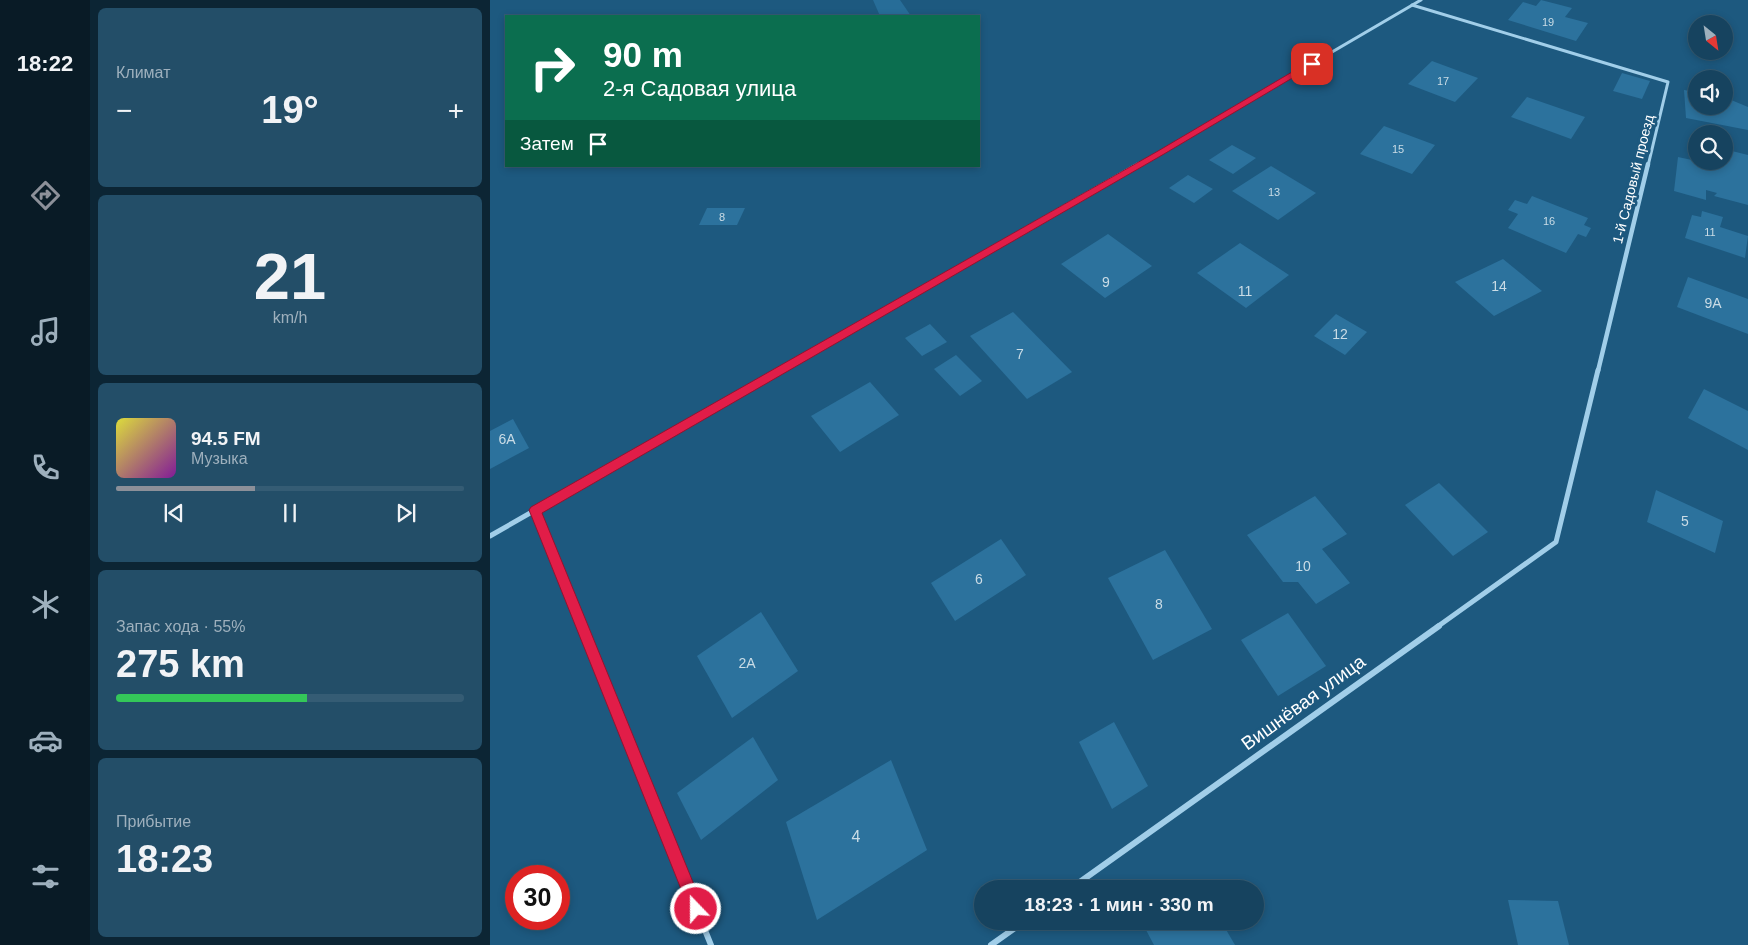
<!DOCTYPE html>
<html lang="ru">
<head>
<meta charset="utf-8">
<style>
	:root { --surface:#16435f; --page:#234e68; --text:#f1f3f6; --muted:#9eb0bd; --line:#355c74; --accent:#8c9099 }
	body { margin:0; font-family:Helvetica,sans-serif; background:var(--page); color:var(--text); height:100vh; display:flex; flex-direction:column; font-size:19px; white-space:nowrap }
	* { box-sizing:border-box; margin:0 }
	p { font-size:16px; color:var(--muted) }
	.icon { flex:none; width:28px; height:28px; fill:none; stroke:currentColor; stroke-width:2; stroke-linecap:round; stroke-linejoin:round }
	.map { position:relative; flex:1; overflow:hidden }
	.drawer { display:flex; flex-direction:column; gap:8px; padding:8px; background:#0c2534; width:400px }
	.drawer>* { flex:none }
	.guide { position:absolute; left:15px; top:15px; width:475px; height:152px; border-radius:0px; box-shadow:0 2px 8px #0003,0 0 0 1px var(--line); background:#0b6e4f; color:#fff; overflow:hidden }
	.needle { width:32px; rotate:150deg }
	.controls { position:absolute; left:1198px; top:15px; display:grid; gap:10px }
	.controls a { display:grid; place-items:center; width:45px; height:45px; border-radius:50%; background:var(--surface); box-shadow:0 2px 8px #0003,0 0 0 1px var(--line); font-size:25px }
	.speed { position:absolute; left:15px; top:865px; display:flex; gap:10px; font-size:25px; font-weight:700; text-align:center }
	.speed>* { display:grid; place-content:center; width:65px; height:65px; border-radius:50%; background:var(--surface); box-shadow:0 2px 8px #0003,0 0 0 1px var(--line); line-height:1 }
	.speed .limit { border:8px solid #d22; background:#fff; color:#111 }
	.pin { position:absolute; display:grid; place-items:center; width:42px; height:42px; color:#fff; margin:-21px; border-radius:10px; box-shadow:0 2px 8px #0006 }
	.me { position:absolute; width:55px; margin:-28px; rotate:338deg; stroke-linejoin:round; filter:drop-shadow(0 0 4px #0008) }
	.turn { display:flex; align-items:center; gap:18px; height:105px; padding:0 15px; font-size:22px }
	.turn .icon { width:65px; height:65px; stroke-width:2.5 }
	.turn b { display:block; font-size:35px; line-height:42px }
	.then { display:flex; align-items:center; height:48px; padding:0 15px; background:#0003; gap:10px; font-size:19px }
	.big { font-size:38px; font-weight:600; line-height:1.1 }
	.drawer .card { flex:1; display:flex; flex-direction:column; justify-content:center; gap:8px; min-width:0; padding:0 18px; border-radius:8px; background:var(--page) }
	.drawer .dial { align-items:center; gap:0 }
	.dial b { font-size:65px; line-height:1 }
	.song { display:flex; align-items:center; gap:15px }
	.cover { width:60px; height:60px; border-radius:8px; background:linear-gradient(135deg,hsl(60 70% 55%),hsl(290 70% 35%)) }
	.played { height:5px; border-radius:2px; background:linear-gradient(90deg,var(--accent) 40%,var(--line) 40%) }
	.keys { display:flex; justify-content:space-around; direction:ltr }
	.heat { display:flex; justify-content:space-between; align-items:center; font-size:28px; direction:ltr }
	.charge { height:8px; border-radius:4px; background:linear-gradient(90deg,#34c759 55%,var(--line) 0) }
	.trip { position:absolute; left:484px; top:880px; width:290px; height:50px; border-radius:25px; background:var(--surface); box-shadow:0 2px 8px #0003,0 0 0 1px var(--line); font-weight:600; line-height:50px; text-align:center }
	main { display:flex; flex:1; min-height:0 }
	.tabs { display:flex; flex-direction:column; width:90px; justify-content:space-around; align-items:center; background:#091b26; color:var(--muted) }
	.tabs .icon { width:35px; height:35px }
	.tabs .selected { color:var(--accent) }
	.tabs b { font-size:22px; color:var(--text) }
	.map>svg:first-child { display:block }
</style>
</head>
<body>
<main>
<nav class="tabs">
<b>18:22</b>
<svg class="icon selected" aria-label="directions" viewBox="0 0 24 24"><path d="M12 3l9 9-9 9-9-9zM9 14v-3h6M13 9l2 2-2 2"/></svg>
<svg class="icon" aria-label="music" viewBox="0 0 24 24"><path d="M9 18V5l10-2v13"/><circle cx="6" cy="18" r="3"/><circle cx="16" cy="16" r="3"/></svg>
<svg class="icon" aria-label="phone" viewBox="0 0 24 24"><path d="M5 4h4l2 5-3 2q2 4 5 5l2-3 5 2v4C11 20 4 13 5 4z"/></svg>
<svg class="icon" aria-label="climate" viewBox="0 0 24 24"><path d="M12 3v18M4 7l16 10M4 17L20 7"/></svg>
<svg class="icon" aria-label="car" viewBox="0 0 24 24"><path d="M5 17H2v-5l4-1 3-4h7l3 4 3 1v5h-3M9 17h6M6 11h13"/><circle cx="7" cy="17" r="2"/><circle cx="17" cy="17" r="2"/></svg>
<svg class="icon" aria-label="filters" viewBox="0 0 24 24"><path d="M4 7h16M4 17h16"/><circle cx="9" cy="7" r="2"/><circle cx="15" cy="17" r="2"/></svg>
</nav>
<section class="drawer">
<div class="card"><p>Климат</p>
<div class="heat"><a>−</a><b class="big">19°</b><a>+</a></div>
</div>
<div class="card dial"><b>21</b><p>km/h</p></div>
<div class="card">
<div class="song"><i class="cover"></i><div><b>94.5 FM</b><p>Музыка</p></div></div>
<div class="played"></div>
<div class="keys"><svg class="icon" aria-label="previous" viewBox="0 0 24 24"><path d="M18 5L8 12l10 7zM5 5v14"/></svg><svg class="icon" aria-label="pause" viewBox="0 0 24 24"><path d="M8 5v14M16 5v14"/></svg><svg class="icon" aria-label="next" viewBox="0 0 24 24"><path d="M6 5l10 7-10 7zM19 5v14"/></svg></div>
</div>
<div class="card"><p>Запас хода · 55%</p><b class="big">275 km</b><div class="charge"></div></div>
<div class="card"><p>Прибытие</p><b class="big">18:23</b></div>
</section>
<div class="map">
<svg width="1258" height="945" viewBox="0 0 1258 945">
	<rect width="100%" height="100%" fill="#1d597f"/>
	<polygon fill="#276d98" points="383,0 410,0 421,16 390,16"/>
	<g fill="#2c729d">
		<polygon points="1051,0 1082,8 1075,17 1098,23 1086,41 1018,20 1033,2 1046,6"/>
		<polygon points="942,61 988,78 965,102 918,84"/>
		<polygon points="1132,73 1160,81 1152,99 1123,91"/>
		<polygon points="1194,90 1206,92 1206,106 1234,106 1234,97 1258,107 1258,130 1196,118"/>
		<polygon points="1037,97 1095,117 1081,139 1021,117"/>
		<polygon points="894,126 945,145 922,174 870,154"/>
		<polygon points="742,145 766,158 743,174 719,160"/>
		<polygon points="1203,147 1206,148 1206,161 1234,161 1234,149 1258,155 1258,205 1224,196 1227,193 1216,190 1216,200 1184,191 1188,157 1202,160"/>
		<polygon points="781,166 826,193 788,220 742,191"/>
		<polygon points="698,175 723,189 704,203 679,188"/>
		<polygon points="1042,196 1098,218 1094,225 1101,228 1096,237 1088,234 1076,253 1018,228 1028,214 1018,210 1025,200 1037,204"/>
		<polygon points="217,208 255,208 247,225 209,225"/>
		<polygon points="1212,211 1233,217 1230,227 1258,236 1255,258 1195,238 1202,215 1211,217"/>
		<polygon points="618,234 662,266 615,298 571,264"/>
		<polygon points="750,243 799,275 756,308 707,273"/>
		<polygon points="1013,259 1052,291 1004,316 965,282"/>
		<polygon points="1198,277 1258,299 1258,334 1187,307"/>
		<polygon points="523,312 582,372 537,399 480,336"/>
		<polygon points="846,314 877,332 855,355 824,336"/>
		<polygon points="440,324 457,342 432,356 415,338"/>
		<polygon points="466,355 492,381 470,396 444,369"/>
		<polygon points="380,382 409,415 350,452 321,416"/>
		<polygon points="1214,389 1258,411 1258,450 1198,418"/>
		<polygon points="23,419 39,448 0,469 0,431"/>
		<polygon points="949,483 998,532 963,556 915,505"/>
		<polygon points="1166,490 1233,521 1225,553 1157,522"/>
		<polygon points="825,496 857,534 832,549 860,583 826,604 808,582 793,582 757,535"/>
		<polygon points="511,539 536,575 465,621 441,583"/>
		<polygon points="675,550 722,629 663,660 618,578"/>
		<polygon points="271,612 308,671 242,718 207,656"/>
		<polygon points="798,613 836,666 788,696 751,640"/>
		<polygon points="624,722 658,786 622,809 589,742"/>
		<polygon points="263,737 288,780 211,840 187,793"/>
		<polygon points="401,760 437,850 327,920 296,822"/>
		<polygon points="1018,900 1068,901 1079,945 1028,945"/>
		<polygon points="667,921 731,921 745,945 664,945 656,930"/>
	</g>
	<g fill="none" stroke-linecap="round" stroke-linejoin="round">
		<g stroke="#a1cee9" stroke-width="3">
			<polyline points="922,5 1178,82 1158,166"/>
			<polyline points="647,166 931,0"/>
		</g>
		<g stroke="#a1cee9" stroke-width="4.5">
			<polyline points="288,371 649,164"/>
			<polyline points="1108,371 1158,164"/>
		</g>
		<g stroke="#a1cee9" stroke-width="5">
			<polyline points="45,510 92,627"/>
			<polyline points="0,536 290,370"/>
			<polyline points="947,627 1066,542 1108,370"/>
		</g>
		<g stroke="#a1cee9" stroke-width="6">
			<polyline points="92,626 221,945"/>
			<polyline points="580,889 949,626"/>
			<polyline points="501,945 535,921"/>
		</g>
	</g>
	<polygon fill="#e11d48" stroke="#92132f" points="819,62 826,64 674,154 52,513 214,909 212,914 206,917 201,914 39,510 41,507 668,151"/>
	<g text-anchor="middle" stroke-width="5" stroke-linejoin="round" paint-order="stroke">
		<g font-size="11" fill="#cadce6">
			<text x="1058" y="26">19</text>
			<text x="953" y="85">17</text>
			<text x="908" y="153">15</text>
			<text x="784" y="196">13</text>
			<text x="232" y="221">8</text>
			<text x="1059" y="225">16</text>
			<text x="1220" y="236">11</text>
		</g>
		<g font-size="14" fill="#fff" stroke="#1d597f">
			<text transform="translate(1143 179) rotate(-76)" y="5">1-й Садовый проезд</text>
		</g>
		<g font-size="14" fill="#cadce6">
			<text x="616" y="287">9</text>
			<text x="1009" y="291">14</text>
			<text x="755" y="296">11</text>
			<text x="1223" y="308">9А</text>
			<text x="850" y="339">12</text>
			<text x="530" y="359">7</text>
			<text x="17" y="444">6А</text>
			<text x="1195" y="526">5</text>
			<text x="813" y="571">10</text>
			<text x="489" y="584">6</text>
			<text x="669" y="609">8</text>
			<text x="257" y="668">2А</text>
		</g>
		<g font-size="16" fill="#cadce6">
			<text x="366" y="842">4</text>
		</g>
		<g font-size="19" fill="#fff" stroke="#1d597f">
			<text transform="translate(813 702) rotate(-36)" y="7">Вишнёвая улица</text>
		</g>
	</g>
</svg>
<div class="controls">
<a><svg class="needle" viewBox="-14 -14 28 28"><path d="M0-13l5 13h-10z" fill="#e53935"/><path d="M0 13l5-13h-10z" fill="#9eb0bd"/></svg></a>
<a><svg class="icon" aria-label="sound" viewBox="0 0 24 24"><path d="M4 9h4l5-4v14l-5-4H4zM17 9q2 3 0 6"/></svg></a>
<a><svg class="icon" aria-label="search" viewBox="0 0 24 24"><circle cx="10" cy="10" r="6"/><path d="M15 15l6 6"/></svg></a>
</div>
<div class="speed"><div class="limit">30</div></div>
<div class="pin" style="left:822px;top:64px;background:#d93025"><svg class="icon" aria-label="arrive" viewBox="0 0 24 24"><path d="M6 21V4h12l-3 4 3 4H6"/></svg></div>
<svg class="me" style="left:206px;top:909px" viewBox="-20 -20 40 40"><circle r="17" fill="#e11d48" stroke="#fff" stroke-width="3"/><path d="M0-11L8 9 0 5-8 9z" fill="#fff"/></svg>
<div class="trip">18:23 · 1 мин · 330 m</div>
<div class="guide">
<div class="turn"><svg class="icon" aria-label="right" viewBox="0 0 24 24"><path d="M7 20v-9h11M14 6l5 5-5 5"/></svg><div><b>90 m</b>2-я Садовая улица</div></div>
<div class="then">Затем<svg class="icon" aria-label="arrive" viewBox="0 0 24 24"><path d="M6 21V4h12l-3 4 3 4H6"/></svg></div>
</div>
</div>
</main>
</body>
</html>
